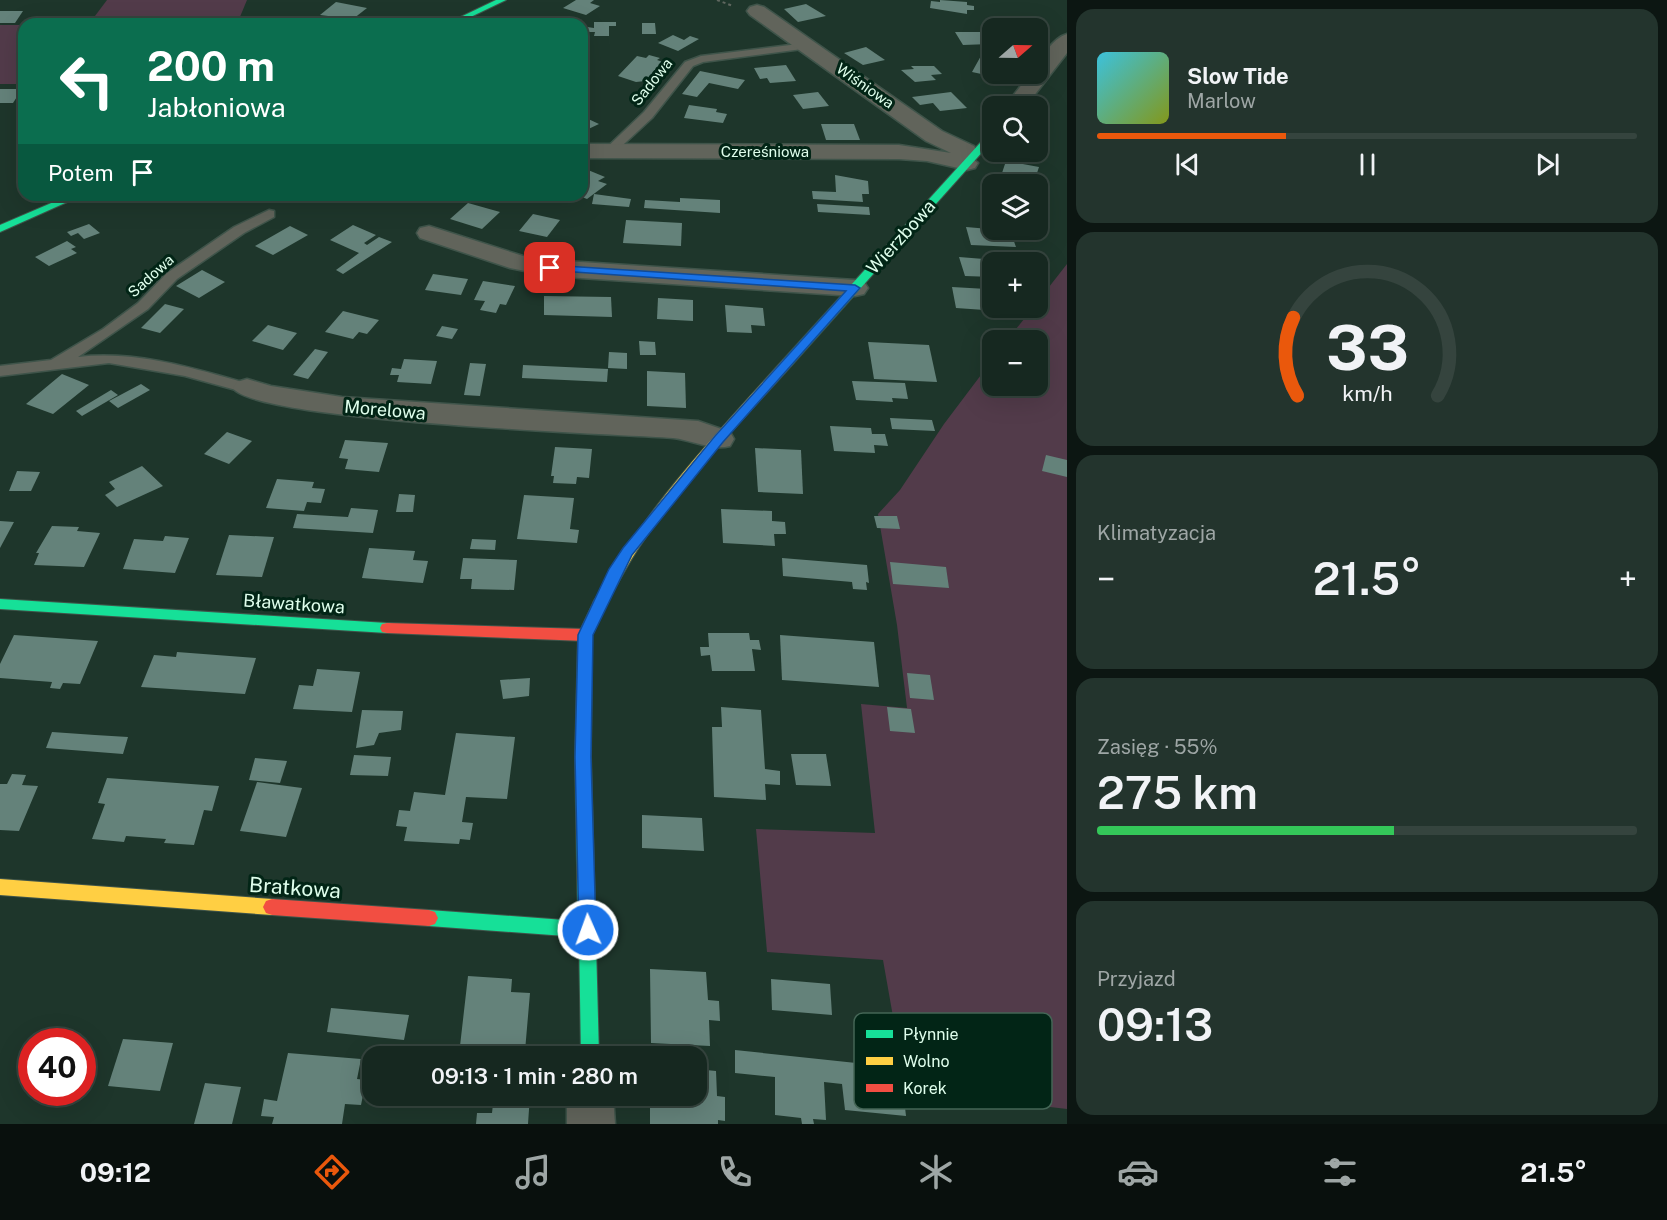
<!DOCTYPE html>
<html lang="pl">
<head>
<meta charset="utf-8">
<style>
	:root { --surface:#162820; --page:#23342d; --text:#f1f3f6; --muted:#9ea6a5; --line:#35443e; --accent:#ea580c }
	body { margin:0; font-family:"Public Sans",sans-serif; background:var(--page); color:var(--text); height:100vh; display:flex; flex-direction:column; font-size:22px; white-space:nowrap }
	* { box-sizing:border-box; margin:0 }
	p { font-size:20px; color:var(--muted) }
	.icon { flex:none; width:33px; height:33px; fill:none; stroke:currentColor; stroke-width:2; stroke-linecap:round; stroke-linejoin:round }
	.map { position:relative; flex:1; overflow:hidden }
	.sheet { display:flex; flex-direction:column; gap:9px; padding:9px; background:#0c1612; width:600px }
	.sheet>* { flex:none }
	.top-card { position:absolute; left:18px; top:18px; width:570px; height:183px; border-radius:18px; box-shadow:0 6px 24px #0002,0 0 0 2px var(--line); background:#0b6e4f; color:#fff; overflow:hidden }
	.needle { width:39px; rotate:70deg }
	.buttons { position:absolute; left:982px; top:18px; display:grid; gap:12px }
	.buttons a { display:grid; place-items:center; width:66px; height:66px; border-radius:12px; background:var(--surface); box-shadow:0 6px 24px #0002,0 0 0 2px var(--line); font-size:30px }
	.speed { position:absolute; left:18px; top:1028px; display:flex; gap:12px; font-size:30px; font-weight:700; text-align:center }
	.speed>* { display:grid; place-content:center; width:78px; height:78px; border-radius:50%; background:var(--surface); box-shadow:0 6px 24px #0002,0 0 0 2px var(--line); line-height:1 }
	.speed .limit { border:9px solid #d22; background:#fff; color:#111 }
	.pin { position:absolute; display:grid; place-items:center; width:51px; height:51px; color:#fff; margin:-26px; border-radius:12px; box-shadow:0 3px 9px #0006 }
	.me { position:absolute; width:66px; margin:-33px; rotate:358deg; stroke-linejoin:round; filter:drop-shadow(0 0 4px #0008) }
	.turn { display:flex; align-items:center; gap:21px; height:126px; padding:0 30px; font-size:27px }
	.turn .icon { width:78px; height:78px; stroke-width:2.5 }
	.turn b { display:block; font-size:42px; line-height:51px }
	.then { display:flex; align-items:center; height:57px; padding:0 30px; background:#0003; gap:12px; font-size:22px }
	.big { font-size:45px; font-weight:600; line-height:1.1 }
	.sheet .tile { flex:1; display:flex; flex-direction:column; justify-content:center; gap:9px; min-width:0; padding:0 21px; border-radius:18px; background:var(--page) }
	.sheet .dial { align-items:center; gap:0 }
	.dial svg { height:156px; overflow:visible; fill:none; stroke:var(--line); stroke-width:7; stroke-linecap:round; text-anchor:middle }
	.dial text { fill:var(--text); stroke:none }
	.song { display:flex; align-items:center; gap:18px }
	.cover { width:72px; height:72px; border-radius:9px; background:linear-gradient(135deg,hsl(190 70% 55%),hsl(70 70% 35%)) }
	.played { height:6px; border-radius:3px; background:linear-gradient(90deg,var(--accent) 35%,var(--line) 35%) }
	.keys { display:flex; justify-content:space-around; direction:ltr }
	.heat { display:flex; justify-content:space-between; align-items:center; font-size:33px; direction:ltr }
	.charge { height:9px; border-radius:4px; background:linear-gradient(90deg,#34c759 55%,var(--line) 0) }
	.trip { position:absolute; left:362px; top:1046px; width:345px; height:60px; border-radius:18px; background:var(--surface); box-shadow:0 6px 24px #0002,0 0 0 2px var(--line); font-weight:600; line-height:60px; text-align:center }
	.tab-bar { display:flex; height:96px; justify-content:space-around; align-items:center; background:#09100d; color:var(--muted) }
	.tab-bar .icon { width:42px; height:42px }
	.tab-bar .current { color:var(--accent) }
	.tab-bar b { font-size:27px; color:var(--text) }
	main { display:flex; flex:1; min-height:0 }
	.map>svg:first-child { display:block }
</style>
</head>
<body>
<main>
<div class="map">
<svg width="1067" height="1124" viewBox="0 0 1067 1124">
	<rect width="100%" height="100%" fill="#1e362b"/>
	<g fill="#523b4a">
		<polygon points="107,0 247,0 237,24 73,24 89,24"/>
		<rect x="0" y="25" width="24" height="59"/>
		<polygon points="1067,264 1067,1109 906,1090 883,960 767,952 756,829 875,833 861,704 907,708 897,625 878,514 900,490 944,424 993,359 993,386 1038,386 1038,340 1007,340 1033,308 1038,308 1038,301"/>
	</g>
	<g fill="#64827a">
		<polygon points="576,0 594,0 590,3 600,6 586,15 563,8"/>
		<polygon points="940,0 967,2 967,5 974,6 974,10 967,10 967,14 930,8 931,1 940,2"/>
		<polygon points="336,2 367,8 353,19 320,15"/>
		<polygon points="806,4 826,16 798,22 784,9"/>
		<polygon points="0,11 23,11 15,23 0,23"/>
		<polygon points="288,19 316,19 314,24 286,24"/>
		<polygon points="594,22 616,22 616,26 609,26 609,36 594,36 595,32 587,32 587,27 594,28"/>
		<polygon points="642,23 655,23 656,34 642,34"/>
		<polygon points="955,32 987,32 991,38 986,38 990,44 963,45"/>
		<polygon points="673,35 684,40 690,36 699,39 678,51 658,43"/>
		<polygon points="866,47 885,60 863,65 844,53"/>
		<polygon points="982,54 993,56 993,74 1003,74 1000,78 972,72"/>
		<polygon points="649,55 660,58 657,60 663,62 645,81 636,82 618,76 637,56 646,58"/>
		<polygon points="786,65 796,81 770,83 767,78 760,79 754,68"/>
		<polygon points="911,66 934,66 942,74 931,75 936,80 915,82 901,70 914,69"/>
		<polygon points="700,71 745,80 738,89 709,83 697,97 682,94"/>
		<polygon points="0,89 22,89 13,103 0,103"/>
		<polygon points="818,92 829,106 803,109 793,95"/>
		<polygon points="951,92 967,108 940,111 933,103 920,105 912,97"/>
		<polygon points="689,105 717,109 716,112 727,114 723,123 684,118"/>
		<polygon points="584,117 599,124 582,132 582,118"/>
		<polygon points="821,124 854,124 860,140 826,140"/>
		<polygon points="1006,161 1039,167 1034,182 1001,176"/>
		<polygon points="588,170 605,177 598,181 607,184 587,199 577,195 582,195 582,174"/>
		<polygon points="835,175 868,181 869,194 862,194 863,202 813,199 812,191 836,192"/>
		<polygon points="594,194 631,199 629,207 592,204"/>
		<polygon points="680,198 720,200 720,213 644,208 645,200 680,202"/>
		<polygon points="468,203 500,212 482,229 450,219"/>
		<polygon points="817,204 869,207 870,215 818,212"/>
		<polygon points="533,214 560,220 547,237 519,231"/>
		<polygon points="626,220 682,223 681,246 623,243"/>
		<polygon points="89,224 100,233 84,239 78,233 71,236 67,232"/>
		<polygon points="353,225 376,235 364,243 367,245 379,237 392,242 343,274 336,270 359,253 330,240"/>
		<polygon points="290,226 308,235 273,255 255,246"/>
		<polygon points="966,227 1001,230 1003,235 1012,236 1016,247 971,245"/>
		<polygon points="67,241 76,247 71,249 77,253 49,266 35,257"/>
		<polygon points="959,257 984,259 987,267 993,268 993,277 965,276"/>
		<polygon points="202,270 225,282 199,298 176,286"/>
		<polygon points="433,274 468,279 461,295 425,290"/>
		<polygon points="483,281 515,286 506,305 500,304 496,313 480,310 485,301 474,300"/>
		<polygon points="952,287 987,289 990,297 993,297 993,308 998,308 999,311 956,308"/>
		<polygon points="544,296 611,297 612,317 544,315"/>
		<polygon points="658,298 693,300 693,321 657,319"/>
		<polygon points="165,304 184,309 160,333 141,328"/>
		<polygon points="725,305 763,308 765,326 751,325 752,333 727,332"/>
		<polygon points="343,311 379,320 367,334 359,332 353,339 325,332"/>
		<polygon points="268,325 297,333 283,350 252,341"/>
		<polygon points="442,326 458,329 452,339 436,336"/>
		<polygon points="639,341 655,342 656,355 640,355"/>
		<polygon points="868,342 929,345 937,382 874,379"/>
		<polygon points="315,349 328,352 308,379 293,375"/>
		<polygon points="609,352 627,353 627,369 608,368"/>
		<polygon points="404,359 437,361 431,384 397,382 399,375 390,375 392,368 401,369"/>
		<polygon points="470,363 486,364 480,396 464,395"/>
		<polygon points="523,365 608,369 607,382 522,378"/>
		<polygon points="647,371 685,373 686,408 647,406"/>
		<polygon points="62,374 89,385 53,414 26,404"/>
		<polygon points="852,381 905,383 908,399 892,398 893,402 856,400"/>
		<polygon points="141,384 150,390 118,408 109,401"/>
		<polygon points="111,390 118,395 82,416 76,411"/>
		<polygon points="890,418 932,420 935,431 892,429"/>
		<polygon points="830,426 871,428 872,434 885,434 888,446 874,445 875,453 834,451"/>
		<polygon points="227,432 252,441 229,464 204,454"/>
		<polygon points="345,440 388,443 379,472 345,469 348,459 339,458"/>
		<polygon points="555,447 592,449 589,478 577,477 576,484 553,483 554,476 551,476"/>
		<polygon points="755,448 801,450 803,494 758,492"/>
		<polygon points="1046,455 1067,460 1067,477 1042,471"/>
		<polygon points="142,466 163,486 117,507 105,495 115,489 109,482"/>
		<polygon points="17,471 40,472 31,491 9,491"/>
		<polygon points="277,479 314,482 312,488 325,489 321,503 307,502 304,511 266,508"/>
		<polygon points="399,494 415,495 413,512 396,512"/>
		<polygon points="524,495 574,498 570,529 579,530 577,543 517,539"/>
		<polygon points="351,508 378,510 373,533 293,528 297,514 348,517"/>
		<polygon points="721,509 772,511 772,521 785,522 786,534 774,534 775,546 723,543"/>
		<polygon points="874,516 897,516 900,529 877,528"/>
		<polygon points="0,521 14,522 0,548"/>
		<polygon points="52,526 79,527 77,531 100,533 84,567 34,565 39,553 36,553"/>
		<polygon points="229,535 274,537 262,577 216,575"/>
		<polygon points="165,536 189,538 175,573 123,569 134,539 163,541"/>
		<polygon points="472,539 496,540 495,550 470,549"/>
		<polygon points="369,548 415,551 413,560 428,561 423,583 362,578"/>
		<polygon points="463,558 517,560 514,590 471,589 472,579 460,579"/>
		<polygon points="782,558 867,565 869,583 866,582 867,590 853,589 852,582 783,576"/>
		<polygon points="890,562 946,567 949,588 893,584"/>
		<polygon points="708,633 749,633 750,640 759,640 761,650 752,649 755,671 712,671 710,655 701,656 700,647 709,647"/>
		<polygon points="14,635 98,641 80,684 63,683 60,689 50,688 52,682 0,678 0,664"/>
		<polygon points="780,635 874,642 879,687 782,680"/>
		<polygon points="177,652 256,658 245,694 141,687 154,655 176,657"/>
		<polygon points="317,669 360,672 352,712 293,709 299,685 313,686"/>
		<polygon points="907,673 930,675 934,700 910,698"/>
		<polygon points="530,678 529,696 503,699 500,680"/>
		<polygon points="721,707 761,710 765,769 780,771 780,785 765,784 766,800 714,797 712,727 722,727"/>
		<polygon points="887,707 911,709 915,733 890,731"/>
		<polygon points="362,710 403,711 401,730 379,733 374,745 356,748"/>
		<polygon points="52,732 95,735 128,737 123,754 46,748"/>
		<polygon points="456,733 515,737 507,799 466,797 462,822 473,823 470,840 460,839 459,844 404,841 407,827 396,826 399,810 410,811 414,792 445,795"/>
		<polygon points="791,754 826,754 831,786 796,785"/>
		<polygon points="354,755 391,757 388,776 350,775"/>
		<polygon points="255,758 287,761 280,783 249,780"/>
		<polygon points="12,774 26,775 22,785 38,786 19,831 0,830 0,784 7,784"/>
		<polygon points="107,778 219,786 212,811 204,810 194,845 164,843 166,839 126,836 124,842 92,839 105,804 98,803"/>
		<polygon points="257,782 302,788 286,837 240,831"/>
		<polygon points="642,815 702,818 704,851 642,848"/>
		<polygon points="650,969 706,972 708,1000 719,1001 720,1021 709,1020 710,1046 651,1043"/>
		<polygon points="468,976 512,979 511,992 530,993 525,1051 460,1046"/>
		<polygon points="771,979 830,984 832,1015 772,1010"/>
		<polygon points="331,1008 409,1015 404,1040 327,1032"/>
		<polygon points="123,1039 173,1043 160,1091 108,1086"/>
		<polygon points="735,1050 875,1065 877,1087 903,1090 906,1116 845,1110 842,1084 824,1082 826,1120 813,1119 814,1124 802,1124 801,1118 775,1115 775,1077 735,1073"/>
		<polygon points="288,1053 361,1059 357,1079 366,1080 361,1105 345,1104 342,1124 272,1124 274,1117 261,1116 264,1099 277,1101"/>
		<polygon points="696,1069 716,1071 717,1096 725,1097 725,1121 718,1120 718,1124 650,1124 650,1095 696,1095"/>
		<polygon points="205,1083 241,1087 232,1124 194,1124"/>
		<polygon points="494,1095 530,1095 528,1124 476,1124 477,1113 492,1113"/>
	</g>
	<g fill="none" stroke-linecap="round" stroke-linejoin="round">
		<g stroke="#3f544a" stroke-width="3">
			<g id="lane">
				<polygon points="806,43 811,46 810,48 703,62 693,66 652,118 611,156 607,157 601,153 644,112 685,62 701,56"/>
				<path d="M 269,210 L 274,211 L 274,217 L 244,233 L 177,279 L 148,309 L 78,357 C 137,350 196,369 253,385 L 255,388 L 253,391 L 247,393 L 185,376 L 109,363 L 0,376 L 0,366 L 51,360 L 103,329 L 138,303 L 167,273 L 234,227 Z"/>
			</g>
		</g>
		<g stroke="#3f544a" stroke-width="3">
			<g id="street">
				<polygon points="757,5 764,7 942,131 974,146 977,151 970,157 978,163 975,168 967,170 927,161 899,159 582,158 582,144 899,145 951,153 926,141 750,15 747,11 750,7"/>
				<path d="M 1067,34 L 1067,53 L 1026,106 L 1005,106 L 1030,74 L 1038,74 C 1038,59 1053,38 1067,34 Z"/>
				<polygon points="429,226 523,256 550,260 855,280 864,282 868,288 864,294 855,296 550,276 510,268 420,238 417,233 420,228"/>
				<path d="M 247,379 L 271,386 L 342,397 L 698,421 L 730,432 L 734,439 L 730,446 C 712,451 692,440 673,438 C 614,434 254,421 233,388 L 237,382 Z"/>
				<polygon points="567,1095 613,1095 615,1124 567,1124"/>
			</g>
		</g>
		<g stroke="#3f544a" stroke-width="2">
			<g id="fast">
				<polygon points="496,0 506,0 456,24 446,24"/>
				<polygon points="993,131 993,140 791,366 783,366 783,360 990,132"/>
				<polygon points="70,195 83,195 0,232 0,225"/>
				<polygon points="600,598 605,599 607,603 592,635 591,757 599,1056 581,1056 579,937 429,926 423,924 420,918 423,912 429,910 578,921 575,757 578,635 595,599"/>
				<polygon points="0,599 387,623 392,624 394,628 392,632 387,633 0,609"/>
			</g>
		</g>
		<g stroke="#3f544a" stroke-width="2">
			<g id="slow">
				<path d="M 787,359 L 793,363 L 791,366 C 740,423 685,479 642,543 C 628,563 617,585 605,607 L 595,607 L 593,603 C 643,511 713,437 783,360 Z"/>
				<polygon points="0,879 272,899 278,901 281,907 278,913 272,915 0,895"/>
			</g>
		</g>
		<g stroke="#3f544a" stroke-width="2">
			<g id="jam">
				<polygon points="387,623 585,629 590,631 592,635 590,639 585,641 387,633 382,632 380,628 382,624"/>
				<polygon points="272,899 429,910 435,912 438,918 435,924 429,926 272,915 266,913 263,907 266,901"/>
			</g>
		</g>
		<polyline stroke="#5f675f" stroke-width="2" stroke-dasharray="3 3" stroke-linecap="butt" points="717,0 733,6"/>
		<use href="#lane" fill="#61645b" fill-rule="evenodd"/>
		<use href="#street" fill="#61645b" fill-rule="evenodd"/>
		<use href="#fast" fill="#16e098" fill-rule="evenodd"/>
		<use href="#slow" fill="#ffcf43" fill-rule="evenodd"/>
		<use href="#jam" fill="#f24e42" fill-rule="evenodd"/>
	</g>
	<polygon fill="#1a73e8" stroke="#114b97" stroke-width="1.5" points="550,265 855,285 860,288 723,442 632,555 593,635 591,757 596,930 594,936 588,938 581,936 579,930 575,757 578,635 609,569 623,548 715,436 846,291 546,270 545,268"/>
	<g text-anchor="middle" stroke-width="6" stroke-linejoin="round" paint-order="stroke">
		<g font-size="15" fill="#dffeec" stroke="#022516">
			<text transform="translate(652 82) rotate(-51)" y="5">Sadowa</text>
			<text transform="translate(865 86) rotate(35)" y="5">Wiśniowa</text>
			<text x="765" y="157">Czereśniowa</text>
			<text transform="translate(151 276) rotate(-42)" y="5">Sadowa</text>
		</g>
		<g font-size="18" fill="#dffeec" stroke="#022516">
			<text transform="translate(901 237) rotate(-48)" y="6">Wierzbowa</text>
			<text transform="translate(385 410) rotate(5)" y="6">Morelowa</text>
			<text transform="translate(294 604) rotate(4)" y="6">Bławatkowa</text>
		</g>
		<g font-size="21" fill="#dffeec" stroke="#022516">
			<text transform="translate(295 888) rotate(4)" y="7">Bratkowa</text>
		</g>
	</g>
	<rect x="854" y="1013" width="198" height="96" rx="9" fill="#022516" stroke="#446656" stroke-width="1.5"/>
	<rect x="866" y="1030" width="27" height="8" fill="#16e098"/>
	<rect x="866" y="1057" width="27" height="8" fill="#ffcf43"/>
	<rect x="866" y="1084" width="27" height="8" fill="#f24e42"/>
	<g font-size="16" fill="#dffeec">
		<text x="903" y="1040">Płynnie</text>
		<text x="903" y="1067">Wolno</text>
		<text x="903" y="1094">Korek</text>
	</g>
</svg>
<div class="buttons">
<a><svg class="needle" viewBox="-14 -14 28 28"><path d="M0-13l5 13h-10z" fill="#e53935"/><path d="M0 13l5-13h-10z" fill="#9ea6a5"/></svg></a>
<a><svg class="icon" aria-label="search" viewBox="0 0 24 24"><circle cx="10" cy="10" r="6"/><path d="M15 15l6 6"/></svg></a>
<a><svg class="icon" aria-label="layers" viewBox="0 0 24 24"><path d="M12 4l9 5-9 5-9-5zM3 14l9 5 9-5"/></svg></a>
<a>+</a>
<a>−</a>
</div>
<div class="speed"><div class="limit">40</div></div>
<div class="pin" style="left:550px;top:268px;background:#d93025"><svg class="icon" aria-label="arrive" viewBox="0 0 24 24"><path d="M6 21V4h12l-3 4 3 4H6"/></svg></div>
<svg class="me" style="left:588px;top:930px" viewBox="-20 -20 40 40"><circle r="17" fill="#1a73e8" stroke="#fff" stroke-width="3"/><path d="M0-11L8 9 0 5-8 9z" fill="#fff"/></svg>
<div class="trip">09:13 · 1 min · 280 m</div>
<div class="top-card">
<div class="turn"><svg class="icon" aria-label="left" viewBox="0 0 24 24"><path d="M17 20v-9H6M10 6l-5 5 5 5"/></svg><div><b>200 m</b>Jabłoniowa</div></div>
<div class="then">Potem<svg class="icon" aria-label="arrive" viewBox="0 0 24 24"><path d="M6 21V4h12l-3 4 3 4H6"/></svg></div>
</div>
</div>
<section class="sheet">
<div class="tile">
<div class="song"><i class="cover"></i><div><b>Slow Tide</b><p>Marlow</p></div></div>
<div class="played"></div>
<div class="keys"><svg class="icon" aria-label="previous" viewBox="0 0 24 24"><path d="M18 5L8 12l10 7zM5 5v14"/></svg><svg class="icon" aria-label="pause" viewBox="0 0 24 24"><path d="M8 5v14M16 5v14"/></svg><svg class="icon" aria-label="next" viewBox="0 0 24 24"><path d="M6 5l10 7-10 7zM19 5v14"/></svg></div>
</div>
<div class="tile dial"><svg viewBox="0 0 100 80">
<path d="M14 69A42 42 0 1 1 86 69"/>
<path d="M14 69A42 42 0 0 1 12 29" stroke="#ea580c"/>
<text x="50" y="56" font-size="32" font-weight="700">33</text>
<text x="50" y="72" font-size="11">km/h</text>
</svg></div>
<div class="tile"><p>Klimatyzacja</p>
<div class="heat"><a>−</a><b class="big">21.5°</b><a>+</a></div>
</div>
<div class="tile"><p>Zasięg · 55%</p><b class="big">275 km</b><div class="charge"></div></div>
<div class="tile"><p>Przyjazd</p><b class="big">09:13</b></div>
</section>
</main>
<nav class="tab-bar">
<b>09:12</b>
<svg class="icon current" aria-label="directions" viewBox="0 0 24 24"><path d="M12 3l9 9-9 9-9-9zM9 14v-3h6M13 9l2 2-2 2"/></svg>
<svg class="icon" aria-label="music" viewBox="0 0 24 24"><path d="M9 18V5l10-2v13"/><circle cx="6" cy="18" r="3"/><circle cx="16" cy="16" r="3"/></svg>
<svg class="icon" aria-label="phone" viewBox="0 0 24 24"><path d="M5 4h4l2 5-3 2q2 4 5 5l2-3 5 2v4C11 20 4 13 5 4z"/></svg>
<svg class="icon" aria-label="climate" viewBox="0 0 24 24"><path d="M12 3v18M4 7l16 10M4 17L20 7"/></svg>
<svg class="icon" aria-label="car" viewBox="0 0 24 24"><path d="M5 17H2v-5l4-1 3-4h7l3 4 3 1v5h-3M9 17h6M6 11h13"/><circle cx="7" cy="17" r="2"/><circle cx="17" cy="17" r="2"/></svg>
<svg class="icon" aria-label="filters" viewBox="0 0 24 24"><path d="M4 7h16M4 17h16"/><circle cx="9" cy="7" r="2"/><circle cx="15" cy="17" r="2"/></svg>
<b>21.5°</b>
</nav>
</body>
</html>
